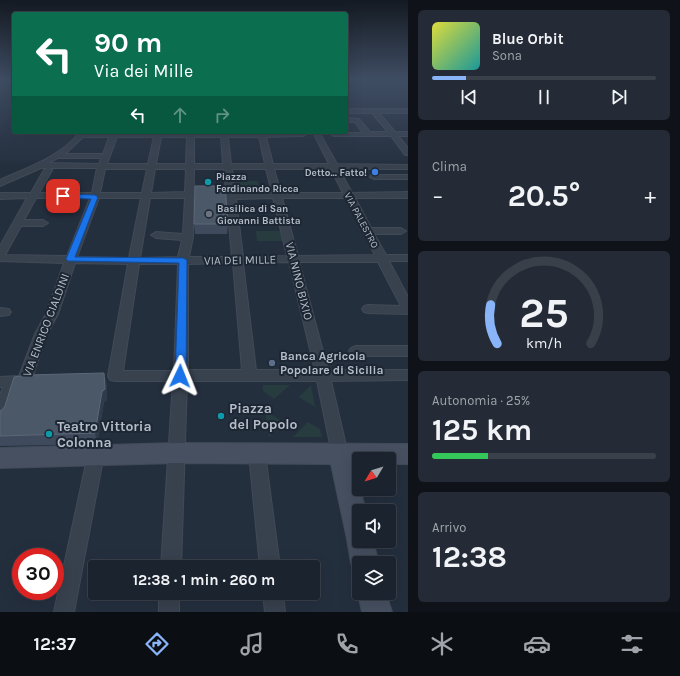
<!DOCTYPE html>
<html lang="it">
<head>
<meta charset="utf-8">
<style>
	:root { --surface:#1b232e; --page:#242b36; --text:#f1f3f6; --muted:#a0a4aa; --line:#39404a; --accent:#8ab4f8 }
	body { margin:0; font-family:Karla,sans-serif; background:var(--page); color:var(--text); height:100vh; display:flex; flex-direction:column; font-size:15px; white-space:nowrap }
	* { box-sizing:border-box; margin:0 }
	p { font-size:13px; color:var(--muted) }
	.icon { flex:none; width:22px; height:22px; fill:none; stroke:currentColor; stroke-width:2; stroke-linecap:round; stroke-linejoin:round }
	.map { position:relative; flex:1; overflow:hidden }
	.panel { display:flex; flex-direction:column; gap:10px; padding:10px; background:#0f1319; width:272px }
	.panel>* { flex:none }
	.hud { position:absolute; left:12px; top:12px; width:336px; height:122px; border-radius:4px; box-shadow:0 4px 16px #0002,0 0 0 1px var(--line); background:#0b6e4f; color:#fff; overflow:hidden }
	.needle { width:26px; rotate:232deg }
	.fabs { position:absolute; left:352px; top:452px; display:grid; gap:8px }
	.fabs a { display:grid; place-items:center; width:44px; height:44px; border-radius:4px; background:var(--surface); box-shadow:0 4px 16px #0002,0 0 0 1px var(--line); font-size:20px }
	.speed { position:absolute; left:12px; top:548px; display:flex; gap:8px; font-size:20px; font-weight:700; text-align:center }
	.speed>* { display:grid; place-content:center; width:52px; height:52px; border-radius:50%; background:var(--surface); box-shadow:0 4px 16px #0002,0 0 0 1px var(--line); line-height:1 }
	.speed .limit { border:6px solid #d22; background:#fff; color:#111 }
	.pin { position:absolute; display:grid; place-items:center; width:34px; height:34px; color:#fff; margin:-17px; border-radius:8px; box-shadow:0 2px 6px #0006 }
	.me { position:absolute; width:44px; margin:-22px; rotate:2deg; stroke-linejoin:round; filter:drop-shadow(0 0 3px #0008) }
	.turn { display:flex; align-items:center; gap:14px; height:84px; padding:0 16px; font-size:18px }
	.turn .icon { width:52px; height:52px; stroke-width:2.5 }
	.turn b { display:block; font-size:28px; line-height:34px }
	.lanes { display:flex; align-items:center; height:38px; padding:0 16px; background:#0003; justify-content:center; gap:20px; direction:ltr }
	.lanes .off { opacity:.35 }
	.big { font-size:30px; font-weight:700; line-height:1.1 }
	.panel .card { flex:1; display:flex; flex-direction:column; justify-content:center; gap:6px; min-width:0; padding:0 14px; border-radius:6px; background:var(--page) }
	.panel .dial { align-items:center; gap:0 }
	.dial svg { height:104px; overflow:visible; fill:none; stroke:var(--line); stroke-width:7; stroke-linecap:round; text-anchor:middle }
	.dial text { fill:var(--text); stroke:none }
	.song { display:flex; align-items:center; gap:12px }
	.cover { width:48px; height:48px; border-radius:6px; background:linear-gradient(135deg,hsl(60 70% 55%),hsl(180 70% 35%)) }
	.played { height:4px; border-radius:2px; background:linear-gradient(90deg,var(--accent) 15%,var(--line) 15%) }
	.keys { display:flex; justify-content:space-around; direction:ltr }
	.heat { display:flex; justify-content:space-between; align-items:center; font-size:22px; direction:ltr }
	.charge { height:6px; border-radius:3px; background:linear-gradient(90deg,#34c759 25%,var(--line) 0) }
	.trip { position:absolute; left:88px; top:560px; width:232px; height:40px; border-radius:4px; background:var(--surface); box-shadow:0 4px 16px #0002,0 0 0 1px var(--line); font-weight:700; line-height:40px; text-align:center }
	.dock { display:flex; height:64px; justify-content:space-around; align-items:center; background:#0b0e12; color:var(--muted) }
	.dock .icon { width:28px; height:28px }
	.dock .active { color:var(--accent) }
	.dock b { font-size:18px; color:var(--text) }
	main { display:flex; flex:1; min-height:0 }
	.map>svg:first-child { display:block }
</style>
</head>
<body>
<main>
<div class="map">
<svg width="408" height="612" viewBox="0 0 408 612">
	<rect width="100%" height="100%" fill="#242f3e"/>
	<g fill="#263c3f">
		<polygon points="233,181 258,181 260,188 234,188"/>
		<polygon points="256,231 282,231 285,241 257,241"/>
		<polygon points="263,385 290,385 274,399 263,391"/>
		<polygon points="311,385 315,407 299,397"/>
		<polygon points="265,410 283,422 269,437"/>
		<polygon points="308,422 320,429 322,437 293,437"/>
	</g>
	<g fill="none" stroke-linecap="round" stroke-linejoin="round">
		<g stroke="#414a57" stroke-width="2">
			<g id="street">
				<polygon points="346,109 408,109 408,113 379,113 395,132 408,132 408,136 398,136 408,148 408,155 405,155 391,136 334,136 332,135 336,133 363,133 355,122 346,122 346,118 359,119 370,132 388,132 372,113 346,113"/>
				<path d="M 80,132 L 301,133 L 305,135 L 303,136 L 266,137 L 273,164 L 329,164 L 313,132 L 319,132 L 337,164 L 408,165 L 408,169 L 339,169 L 352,193 L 408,192 L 408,198 L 355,198 L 371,228 L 401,228 L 406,231 L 401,234 L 374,234 L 386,255 L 408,255 L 408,261 L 389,261 L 408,297 L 408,314 L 368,313 L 364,312 L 362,309 L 364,306 L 368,305 L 401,306 L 378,262 L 299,262 L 328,370 L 408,370 L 408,380 L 331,381 L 348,454 L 346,459 L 340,461 L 334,459 L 332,454 L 317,381 L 187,381 L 181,567 L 161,567 L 173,381 L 115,381 L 110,380 L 108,376 L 128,264 L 75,263 L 58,314 L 47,334 L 31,381 L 29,385 L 17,387 L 8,416 L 5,420 L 0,422 L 0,395 L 3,387 L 0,387 L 0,377 L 19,376 L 35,334 L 46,314 L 64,263 L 0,261 L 0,246 L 27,198 L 0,199 L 0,193 L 31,193 L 44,170 L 47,168 L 41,168 L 0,186 L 0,180 C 29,167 60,157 80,132 ZM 83,137 L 109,137 L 103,154 L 65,154 ZM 117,137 L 154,137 L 148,164 L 107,164 ZM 161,137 L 187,137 L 186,164 L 156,164 ZM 194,137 L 221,137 L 223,164 L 194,164 ZM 228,137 L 259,137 L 265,164 L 231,164 ZM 58,158 L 101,158 L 99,164 L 49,163 ZM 49,168 L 97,168 L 92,193 L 39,193 L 52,170 ZM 105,169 L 147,169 L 142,193 L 100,193 ZM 155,169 L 186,169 L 185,192 L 151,193 ZM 194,169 L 224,169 L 232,257 L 189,257 L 193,237 ZM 232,169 L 266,169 L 272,193 L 235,193 ZM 274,169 L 331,169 L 343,193 L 281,193 ZM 36,198 L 90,198 L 67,256 L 5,255 L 21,226 L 43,226 L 48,223 L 43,220 L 24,220 ZM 99,198 L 141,198 L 129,258 L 77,257 ZM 150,198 L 185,198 L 183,234 L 156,232 L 151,235 L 156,238 L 182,240 L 178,257 L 140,258 ZM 273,198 L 287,256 L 243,257 L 236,199 ZM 282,198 L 346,198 L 375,255 L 298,256 ZM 289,262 L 315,370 L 256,370 L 243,263 ZM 233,263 L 242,370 L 188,370 L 188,264 ZM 139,264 L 178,264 L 174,371 L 123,371 Z"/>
				<polygon points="371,175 408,175 408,179 374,179 370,177"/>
				<polygon points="0,308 9,309 11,312 9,315 0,316"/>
				<polygon points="356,346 408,346 408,356 356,356 351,354 349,351 351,348"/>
				<polygon points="96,447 102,449 104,454 74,612 54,612 88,454 90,449"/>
				<polygon points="257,447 263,449 265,454 280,567 260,567 249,454 251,449"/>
				<rect x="159" y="593" width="20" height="19"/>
				<polygon points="263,593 283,593 285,612 265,612"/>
			</g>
		</g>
		<g stroke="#414a57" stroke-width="2">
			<g id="secondary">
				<polygon points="176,443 408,444 408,464 389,464 389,459 359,459 359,464 354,464 359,489 360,489 366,511 359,511 359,541 373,541 379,563 359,563 359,574 355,573 351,563 347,539 331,464 176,463 0,468 0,448"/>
				<polygon points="359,590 359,593 386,593 392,612 362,612 358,593"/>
			</g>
		</g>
		<use href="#street" fill="#38414e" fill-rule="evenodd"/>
		<use href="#secondary" fill="#465061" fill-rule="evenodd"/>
	</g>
	<g fill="#3f4b5c">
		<polygon points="194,224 228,224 227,234 195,234"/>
		<polygon points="107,384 107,400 104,402 97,444 0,446 0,411"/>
	</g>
	<polygon fill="#2f3b4b" points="104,373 107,384 107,400 104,402 97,444 95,433"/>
	<g fill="#4b5868" stroke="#5c6777">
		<polygon points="195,186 225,186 228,224 194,224"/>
		<polygon points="104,373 105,389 102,392 95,433 0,436 0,411 2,410 5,406 14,377 27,375"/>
	</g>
	<linearGradient id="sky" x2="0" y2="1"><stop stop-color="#141a22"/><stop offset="0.48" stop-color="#3f4d63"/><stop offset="1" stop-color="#3f4d63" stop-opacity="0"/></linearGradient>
	<rect width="408" height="166" fill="url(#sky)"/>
	<polygon fill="#1a73e8" stroke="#114b97" points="63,194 95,195 98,197 75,257 183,258 187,260 186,376 184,379 177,379 175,376 179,263 68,261 66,259 91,199 61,198 61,195"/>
	<circle fill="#3f7fe0" stroke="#1d2633" stroke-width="1.5" cx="375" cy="172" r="4"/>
	<g fill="#0f9aa8" stroke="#1d2633" stroke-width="1.5">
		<circle cx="208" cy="182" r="4"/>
		<circle cx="221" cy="416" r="4"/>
		<circle cx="49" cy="434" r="4"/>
	</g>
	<circle fill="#6b7280" stroke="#1d2633" stroke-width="1.5" cx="209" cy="214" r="4"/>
	<circle fill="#5c6f8a" stroke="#1d2633" stroke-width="1.5" cx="272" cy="363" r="4"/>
	<g text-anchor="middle" stroke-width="4" stroke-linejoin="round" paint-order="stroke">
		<g font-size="10" font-weight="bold" fill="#b4bcc9" stroke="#1d2633" text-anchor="start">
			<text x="367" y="176" text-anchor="end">Detto... Fatto!</text>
			<text x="216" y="180">Piazza<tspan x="216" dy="12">Ferdinando Ricca</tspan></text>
			<text x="217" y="212">Basilica di San<tspan x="217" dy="12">Giovanni Battista</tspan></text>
		</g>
		<g font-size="10" fill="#b4bcc9" stroke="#1d2633">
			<text transform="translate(362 220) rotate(62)" y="4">VIA PALESTRO</text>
		</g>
		<g font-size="12" fill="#b4bcc9" stroke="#1d2633">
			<text transform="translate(240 260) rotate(-1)" y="4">VIA DEI MILLE</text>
			<text transform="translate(299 281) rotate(76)" y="4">VIA NINO BIXIO</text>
			<text transform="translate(46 325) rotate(-69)" y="4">VIA ENRICO CIALDINI</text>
		</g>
		<g font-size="12" font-weight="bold" fill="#b4bcc9" stroke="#1d2633" text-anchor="start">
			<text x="280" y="360">Banca Agricola<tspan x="280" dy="14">Popolare di Sicilia</tspan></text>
		</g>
		<g font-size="14" font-weight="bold" fill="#b4bcc9" stroke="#1d2633" text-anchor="start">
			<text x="229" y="413">Piazza<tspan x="229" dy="16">del Popolo</tspan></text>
			<text x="57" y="431">Teatro Vittoria<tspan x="57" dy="16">Colonna</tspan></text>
		</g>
	</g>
</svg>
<div class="fabs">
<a><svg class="needle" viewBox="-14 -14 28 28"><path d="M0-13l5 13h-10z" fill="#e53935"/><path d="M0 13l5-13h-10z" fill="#a0a4aa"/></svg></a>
<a><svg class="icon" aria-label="sound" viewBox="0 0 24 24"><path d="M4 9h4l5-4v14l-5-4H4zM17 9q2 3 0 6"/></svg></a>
<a><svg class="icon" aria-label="layers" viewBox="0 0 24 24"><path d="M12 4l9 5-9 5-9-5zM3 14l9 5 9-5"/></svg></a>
</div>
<div class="speed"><div class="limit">30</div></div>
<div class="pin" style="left:63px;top:196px;background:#d93025"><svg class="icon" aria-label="arrive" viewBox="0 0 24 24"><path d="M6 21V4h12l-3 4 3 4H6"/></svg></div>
<svg class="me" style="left:180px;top:376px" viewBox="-20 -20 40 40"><path d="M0-17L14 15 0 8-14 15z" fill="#1a73e8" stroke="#fff" stroke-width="4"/></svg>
<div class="trip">12:38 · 1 min · 260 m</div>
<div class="hud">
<div class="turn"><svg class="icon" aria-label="left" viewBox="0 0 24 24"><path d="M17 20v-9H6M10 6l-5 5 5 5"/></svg><div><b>90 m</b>Via dei Mille</div></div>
<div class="lanes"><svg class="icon" aria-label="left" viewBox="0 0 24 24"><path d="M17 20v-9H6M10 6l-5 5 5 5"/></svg><svg class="icon off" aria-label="ahead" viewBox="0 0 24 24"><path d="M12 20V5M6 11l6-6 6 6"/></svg><svg class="icon off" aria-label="right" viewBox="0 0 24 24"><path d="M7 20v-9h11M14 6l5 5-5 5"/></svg></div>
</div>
</div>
<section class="panel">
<div class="card">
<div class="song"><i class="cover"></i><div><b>Blue Orbit</b><p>Sona</p></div></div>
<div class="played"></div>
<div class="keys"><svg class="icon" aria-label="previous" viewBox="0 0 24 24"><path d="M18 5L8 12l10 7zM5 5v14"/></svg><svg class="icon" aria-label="pause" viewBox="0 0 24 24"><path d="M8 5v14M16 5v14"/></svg><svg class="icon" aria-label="next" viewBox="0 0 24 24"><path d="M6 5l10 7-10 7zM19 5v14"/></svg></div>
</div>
<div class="card"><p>Clima</p>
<div class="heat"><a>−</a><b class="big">20.5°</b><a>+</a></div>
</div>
<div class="card dial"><svg viewBox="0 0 100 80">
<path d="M14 69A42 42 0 1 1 86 69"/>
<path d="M14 69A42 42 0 0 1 9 39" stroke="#8ab4f8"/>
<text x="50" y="56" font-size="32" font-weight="700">25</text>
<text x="50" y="72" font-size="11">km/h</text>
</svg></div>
<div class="card"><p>Autonomia · 25%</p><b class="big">125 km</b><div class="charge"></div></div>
<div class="card"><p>Arrivo</p><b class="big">12:38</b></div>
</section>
</main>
<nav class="dock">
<b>12:37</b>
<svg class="icon active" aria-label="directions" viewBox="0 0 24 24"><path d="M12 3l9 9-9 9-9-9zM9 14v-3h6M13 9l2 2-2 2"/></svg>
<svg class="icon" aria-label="music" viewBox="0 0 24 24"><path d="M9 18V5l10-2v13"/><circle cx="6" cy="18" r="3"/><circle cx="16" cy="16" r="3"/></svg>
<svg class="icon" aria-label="phone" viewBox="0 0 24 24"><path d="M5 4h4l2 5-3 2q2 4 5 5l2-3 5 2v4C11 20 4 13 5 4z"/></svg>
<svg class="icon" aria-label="climate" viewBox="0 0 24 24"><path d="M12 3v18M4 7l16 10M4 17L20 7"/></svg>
<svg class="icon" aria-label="car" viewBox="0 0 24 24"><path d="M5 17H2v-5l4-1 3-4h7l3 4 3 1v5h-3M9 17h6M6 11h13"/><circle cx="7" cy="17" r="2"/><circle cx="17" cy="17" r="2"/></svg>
<svg class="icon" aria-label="filters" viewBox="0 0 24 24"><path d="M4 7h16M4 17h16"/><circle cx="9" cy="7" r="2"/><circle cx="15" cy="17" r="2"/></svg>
</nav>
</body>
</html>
